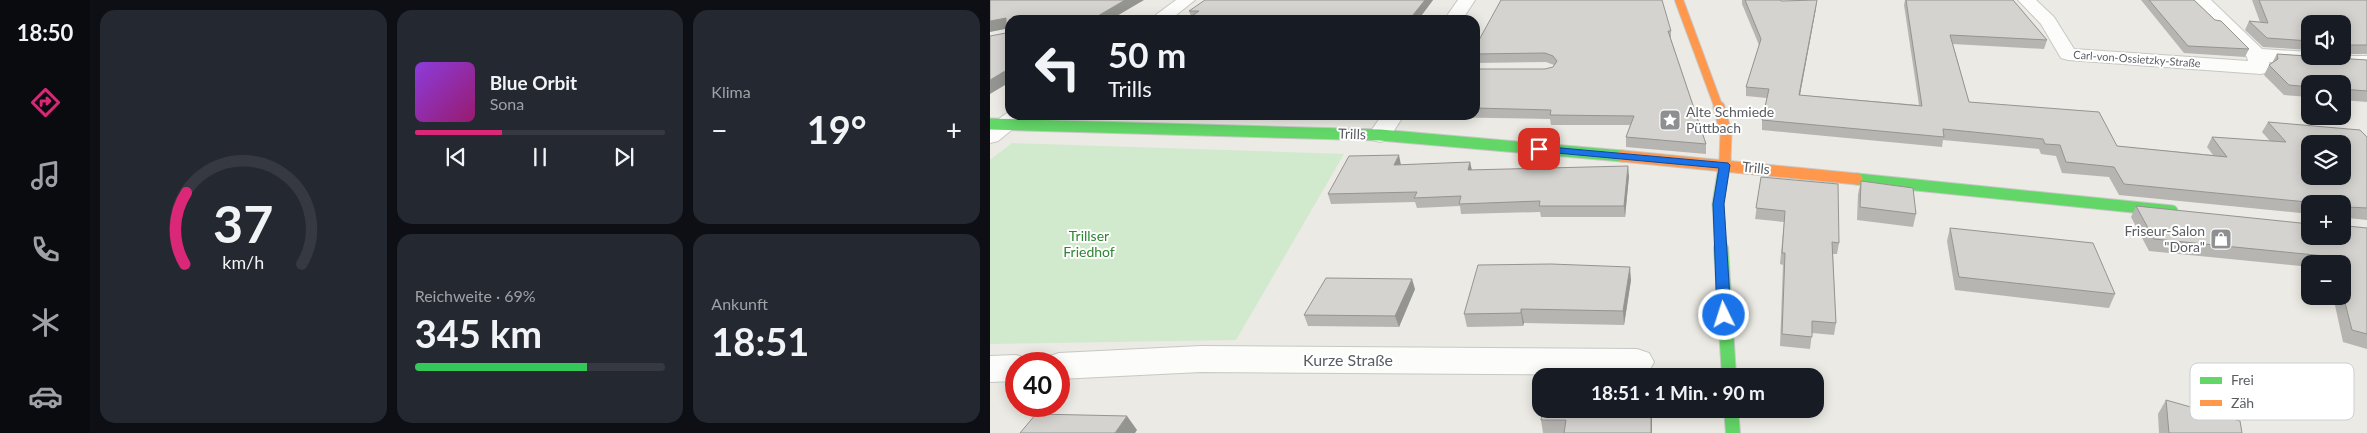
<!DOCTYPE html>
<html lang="de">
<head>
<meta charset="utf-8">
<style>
	:root { --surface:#171b24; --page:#242831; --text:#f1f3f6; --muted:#9ea1a6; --line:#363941; --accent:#db2777 }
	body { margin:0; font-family:Lato,sans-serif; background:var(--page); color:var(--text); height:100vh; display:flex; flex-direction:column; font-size:19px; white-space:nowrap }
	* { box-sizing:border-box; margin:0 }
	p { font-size:16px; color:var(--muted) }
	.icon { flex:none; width:28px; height:28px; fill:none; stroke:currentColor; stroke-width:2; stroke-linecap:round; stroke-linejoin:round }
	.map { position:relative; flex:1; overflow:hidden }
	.sheet { display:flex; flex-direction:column; gap:10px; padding:10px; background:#0d0f14; width:900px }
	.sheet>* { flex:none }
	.top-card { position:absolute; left:15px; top:15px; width:475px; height:105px; border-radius:15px; box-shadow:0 2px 12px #0003; background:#171b24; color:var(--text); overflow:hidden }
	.buttons { position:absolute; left:1311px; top:15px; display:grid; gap:10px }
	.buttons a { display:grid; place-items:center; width:50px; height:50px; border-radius:10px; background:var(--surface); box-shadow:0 2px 12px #0003; font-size:25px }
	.speed { position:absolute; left:15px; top:352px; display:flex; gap:10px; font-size:25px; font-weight:700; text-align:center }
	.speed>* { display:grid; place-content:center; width:65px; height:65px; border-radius:50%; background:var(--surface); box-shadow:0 2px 12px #0003; line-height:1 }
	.speed .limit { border:8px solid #d22; background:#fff; color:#111 }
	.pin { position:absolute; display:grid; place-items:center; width:42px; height:42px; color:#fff; margin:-21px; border-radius:10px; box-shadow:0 2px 8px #0006 }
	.me { position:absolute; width:55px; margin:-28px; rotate:356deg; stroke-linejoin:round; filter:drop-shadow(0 0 4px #0008) }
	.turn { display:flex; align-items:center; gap:18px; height:105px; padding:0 20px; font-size:22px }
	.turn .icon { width:65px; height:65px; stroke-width:2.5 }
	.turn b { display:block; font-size:35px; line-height:42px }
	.big { font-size:38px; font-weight:700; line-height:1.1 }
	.sheet .card { flex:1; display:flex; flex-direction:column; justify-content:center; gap:8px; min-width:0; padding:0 18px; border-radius:15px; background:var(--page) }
	.sheet .dial { align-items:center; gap:0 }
	.dial svg { height:130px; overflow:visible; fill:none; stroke:var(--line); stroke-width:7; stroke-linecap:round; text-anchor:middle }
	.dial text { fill:var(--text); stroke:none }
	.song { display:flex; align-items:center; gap:15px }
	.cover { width:60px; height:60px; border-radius:8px; background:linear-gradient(135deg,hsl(270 70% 55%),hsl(320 70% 35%)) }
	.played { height:5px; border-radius:2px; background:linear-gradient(90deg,var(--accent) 35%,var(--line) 35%) }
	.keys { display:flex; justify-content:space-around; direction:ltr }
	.heat { display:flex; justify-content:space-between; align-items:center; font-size:28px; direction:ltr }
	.charge { height:8px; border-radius:4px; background:linear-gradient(90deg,#34c759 69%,var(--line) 0) }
	.sheet .tiles { flex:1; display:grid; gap:10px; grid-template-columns:repeat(3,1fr) }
	.card:first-child { grid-row:span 2 }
	.trip { position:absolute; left:542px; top:368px; width:292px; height:50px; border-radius:15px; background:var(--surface); box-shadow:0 2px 12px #0003; font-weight:700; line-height:50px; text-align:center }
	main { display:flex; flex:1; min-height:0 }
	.tab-bar { display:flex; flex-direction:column; width:90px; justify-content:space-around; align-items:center; background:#090b0e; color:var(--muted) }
	.tab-bar .icon { width:35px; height:35px }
	.tab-bar .selected { color:var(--accent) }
	.tab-bar b { font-size:22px; color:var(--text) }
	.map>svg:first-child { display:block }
</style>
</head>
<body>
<main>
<nav class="tab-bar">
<b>18:50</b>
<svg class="icon selected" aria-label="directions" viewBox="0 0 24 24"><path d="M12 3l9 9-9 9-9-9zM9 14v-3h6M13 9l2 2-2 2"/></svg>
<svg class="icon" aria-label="music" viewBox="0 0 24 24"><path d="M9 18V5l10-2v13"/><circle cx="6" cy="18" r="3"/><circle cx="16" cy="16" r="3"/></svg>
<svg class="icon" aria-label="phone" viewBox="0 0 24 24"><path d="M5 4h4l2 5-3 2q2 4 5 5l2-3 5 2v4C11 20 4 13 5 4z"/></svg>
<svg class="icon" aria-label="climate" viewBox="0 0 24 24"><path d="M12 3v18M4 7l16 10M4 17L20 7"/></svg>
<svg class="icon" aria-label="car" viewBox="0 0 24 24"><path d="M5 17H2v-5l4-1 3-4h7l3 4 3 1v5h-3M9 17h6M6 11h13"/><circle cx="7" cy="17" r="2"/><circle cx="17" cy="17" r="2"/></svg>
</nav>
<section class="sheet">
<div class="tiles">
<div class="card dial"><svg viewBox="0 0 100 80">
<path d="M14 69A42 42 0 1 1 86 69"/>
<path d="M14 69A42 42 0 0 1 15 25" stroke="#db2777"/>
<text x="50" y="56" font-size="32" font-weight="700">37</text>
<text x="50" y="72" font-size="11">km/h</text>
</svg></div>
<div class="card">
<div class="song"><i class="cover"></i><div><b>Blue Orbit</b><p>Sona</p></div></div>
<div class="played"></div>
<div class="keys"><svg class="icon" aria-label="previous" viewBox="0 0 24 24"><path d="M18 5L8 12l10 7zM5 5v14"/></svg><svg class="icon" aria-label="pause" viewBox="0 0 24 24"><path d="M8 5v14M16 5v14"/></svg><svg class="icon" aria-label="next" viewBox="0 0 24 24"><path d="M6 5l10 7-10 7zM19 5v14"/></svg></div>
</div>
<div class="card"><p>Klima</p>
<div class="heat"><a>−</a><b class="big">19°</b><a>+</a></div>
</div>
<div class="card"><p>Reichweite · 69%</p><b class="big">345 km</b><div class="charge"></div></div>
<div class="card"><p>Ankunft</p><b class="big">18:51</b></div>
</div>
</section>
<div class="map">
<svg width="1377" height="433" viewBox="0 0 1377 433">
	<rect width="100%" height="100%" fill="#ebeae4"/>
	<polygon fill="#d1e9cd" points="22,143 354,154 246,340 0,344 0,160"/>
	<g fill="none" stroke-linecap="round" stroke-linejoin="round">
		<g stroke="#c7c7c5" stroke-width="2">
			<g id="street">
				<polygon points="186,0 205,0 180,20 159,20"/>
				<polygon points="468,0 485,0 472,20 454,20"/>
				<polygon points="1028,0 1046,0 1064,17 1084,49 1258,61 1257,57 1203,0 1221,0 1272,49 1320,52 1320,56 1377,56 1377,68 1279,62 1281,68 1278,72 1271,74 1078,60 1071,58 1051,24"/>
				<polygon points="20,111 20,115 40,115 8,141 0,143 0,125"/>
				<polygon points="392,115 414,115 398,140 390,142 382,140 378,135"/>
				<polygon points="211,346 647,349 659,353 664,362 659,371 647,375 211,372 69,379 69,364 53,364 57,357 69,353"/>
				<polygon points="26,355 38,359 41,364 26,364 26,381 0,382 0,356"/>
			</g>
		</g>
		<g stroke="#c7c8c6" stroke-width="13">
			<g id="fast-far1">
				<polyline points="0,124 390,135 632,156"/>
				<polyline points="867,179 1182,211"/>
				<polyline points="731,249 728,204 735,160"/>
			</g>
		</g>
		<g stroke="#c7c8c6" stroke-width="16">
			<g id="fast">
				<polyline points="731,248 739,376"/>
				<polyline points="741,409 743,433"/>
			</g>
		</g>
		<g stroke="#c7c8c6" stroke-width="10">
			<polyline id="slow-far1" points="689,0 729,108"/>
		</g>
		<g stroke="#c7c8c6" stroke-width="13">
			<g id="slow">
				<polyline points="729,107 736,133 735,160"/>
				<polyline points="632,156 867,179"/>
			</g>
		</g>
		<use href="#street" fill="#fcfcfb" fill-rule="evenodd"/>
		<use href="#fast-far1" stroke="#63d668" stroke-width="11"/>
		<use href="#fast" stroke="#63d668" stroke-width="14"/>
		<use href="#slow-far1" stroke="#ff974d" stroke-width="8"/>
		<use href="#slow" stroke="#ff974d" stroke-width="11"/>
	</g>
	<g fill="#b6b5b2">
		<polygon points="443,0 428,20 196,20 201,16 199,11"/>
		<polygon points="752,0 791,0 791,1 826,8 810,95 929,105 914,5 915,0 1023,0 1057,40 1054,49 963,44 979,102 1127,146 1223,155 1217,147 1222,137 1280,141 1272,132 1278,122 1377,137 1377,220 1358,218 1357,226 1377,228 1377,349 1353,342 1343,296 1352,296 1352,264 1320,264 1320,267 1159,251 1141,217 1146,206 1320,236 1352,204 1320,204 1320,214 1129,195 1119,177 1072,173 1066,156 1051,154 1049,149 953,140 952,147 772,130 772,120 777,98 756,96 756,87 769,45 752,4"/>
		<polygon points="1151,0 1204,0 1225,20 1259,49 1255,57 1194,53"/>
		<polygon points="1262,0 1377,0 1377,54 1352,54 1352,24 1320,24 1320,50 1273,47 1255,30 1259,21 1270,22"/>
		<polygon points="681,31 681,39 716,144 716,154 636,147 636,137 640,125 561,125 560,119 439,117 439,115 485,115 485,69 555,69 563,67 564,65 556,62 485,63 485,40"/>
		<polygon points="1287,54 1377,60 1377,102 1352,100 1352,84 1320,84 1320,97 1294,95 1274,75 1279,65 1282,63"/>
		<polygon points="480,162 482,170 639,176 635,217 551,217 550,212 471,214 470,206 427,208 425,202 341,204 338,194 411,165"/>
		<polygon points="771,177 849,243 847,254 843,254 846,323 844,335 822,333 820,349 790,346 793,265 790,264 794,222 765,219"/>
		<polygon points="871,181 926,214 923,227 867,220 868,194"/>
		<polygon points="960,228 1125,294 1119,308 965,290 957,241"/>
		<polygon points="641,280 634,325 534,323 533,326 477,327 474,314"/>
		<polygon points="425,289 409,327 318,326 314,315"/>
		<polygon points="1176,400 1252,433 1169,433 1168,414"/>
		<polygon points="553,409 662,409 662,433 553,433 551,420"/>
	</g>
	<g fill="#949491">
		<polygon points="135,0 154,0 120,20 101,20"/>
		<polygon points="435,0 443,0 428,20 419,20"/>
		<polygon points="827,0 826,8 808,105 809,95"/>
		<polygon points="16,18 20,28 0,32 0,21"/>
		<polygon points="20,68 20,82 0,94 0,80"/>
		<polygon points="409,155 411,165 404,165"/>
		<polygon points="480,162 482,172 478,170"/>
		<polygon points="638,166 639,176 635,217 634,206"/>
		<polygon points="640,267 641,280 634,325 633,311"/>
		<polygon points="422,279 425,289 409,327 405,316"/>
		<polygon points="531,309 534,323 533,326 531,313"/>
		<rect x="661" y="409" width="1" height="24"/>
		<polygon points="137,416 147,430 145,433 125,433"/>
	</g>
	<g fill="#d4d3cf" stroke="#949491" fill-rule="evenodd">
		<polygon points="0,0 135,0 101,20 20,20 20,68 0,80 0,36 16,33 16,18 0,21"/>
		<polygon points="215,0 435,0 419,20 196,20 209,11 199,11"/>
		<polygon points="511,0 672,0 681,31 678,31 716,144 636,137 644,116 560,115 561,110 485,108 485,69 555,69 563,67 567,61 563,56 555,53 485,54 485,40 489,40"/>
		<path d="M 755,0 L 791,0 L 791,1 L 827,0 L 809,95 L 932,106 L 916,0 L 1023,0 L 1057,40 L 960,35 L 979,102 L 1109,112 L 1127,146 L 1237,157 L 1222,137 L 1296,142 L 1278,122 L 1370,130 L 1377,137 L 1377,208 L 1358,207 L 1357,226 L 1377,228 L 1377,334 L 1362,330 L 1352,291 L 1352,264 L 1346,264 L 1345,257 L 1164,239 L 1146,206 L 1320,224 L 1320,236 L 1352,236 L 1352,204 L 1327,204 L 1327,203 L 1134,184 L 1124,167 L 1076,162 L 1070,145 L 1055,144 L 1053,139 L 953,129 L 954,137 L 772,120 L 779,89 L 756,87 L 771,39 ZM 1320,144 L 1352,144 L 1352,176 L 1320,176 Z"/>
		<polygon points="1159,0 1204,0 1225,20 1231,21 1259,49 1198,46"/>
		<polygon points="1269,0 1377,0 1377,45 1352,45 1352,24 1320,24 1320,41 1277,38 1259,21 1278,23"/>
		<polygon points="1287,54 1377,60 1377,91 1352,89 1352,84 1320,84 1320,87 1299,85 1279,65 1288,59"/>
		<polygon points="409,155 404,165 480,162 478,170 638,166 634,206 549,206 550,201 469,204 471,196 424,198 427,192 338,194 359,156"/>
		<polygon points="771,177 848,184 849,243 842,242 846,323 822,321 822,337 792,334 795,253 792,253 795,211 766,208"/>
		<polygon points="871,181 923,188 926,214 870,207"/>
		<polygon points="960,228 1103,243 1125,294 969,277"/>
		<polygon points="561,264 640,267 633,311 531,309 531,313 474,314 488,265"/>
		<polygon points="336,278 422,279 405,316 314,315"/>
		<polygon points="1176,400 1250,421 1252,433 1179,433"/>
		<polygon points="553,409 661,409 661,433 574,433 576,420 551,420"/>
		<polygon points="46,414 137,416 125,433 30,433"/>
	</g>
	<polygon fill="#1a73e8" stroke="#114b97" points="549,146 738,163 740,165 734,204 741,315 739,319 734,320 727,315 723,204 729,168 545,151 545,147"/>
	<defs>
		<g id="sight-square" transform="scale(1.125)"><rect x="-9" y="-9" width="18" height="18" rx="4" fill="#8d8f90" stroke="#fff"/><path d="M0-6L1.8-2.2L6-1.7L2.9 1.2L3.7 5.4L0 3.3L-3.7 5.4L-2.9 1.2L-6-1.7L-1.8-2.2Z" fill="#fff"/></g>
		<g id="shop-square" transform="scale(1.125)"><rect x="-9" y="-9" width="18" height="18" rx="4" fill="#8d8f90" stroke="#fff"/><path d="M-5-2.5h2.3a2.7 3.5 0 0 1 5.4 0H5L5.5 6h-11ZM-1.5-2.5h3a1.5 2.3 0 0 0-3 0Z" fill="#fff"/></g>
	</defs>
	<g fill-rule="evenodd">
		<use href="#sight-square" x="680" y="120"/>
		<use href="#shop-square" x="1231" y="239"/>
	</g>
	<g text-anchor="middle" stroke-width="4" stroke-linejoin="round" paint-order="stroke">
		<g font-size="11" fill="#5a5e63" stroke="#fff">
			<text transform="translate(1147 59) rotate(4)" y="4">Carl-von-Ossietzky-Straße</text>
		</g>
		<g font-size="14" fill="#5a5e63" stroke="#fff" text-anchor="start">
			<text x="696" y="117">Alte Schmiede<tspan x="696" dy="16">Püttbach</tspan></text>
			<text x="1215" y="236" text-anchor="end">Friseur-Salon<tspan x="1215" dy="16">"Dora"</tspan></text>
		</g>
		<g font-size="14" fill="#5a5e63" stroke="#fff">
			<text transform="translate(362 134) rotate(2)" y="5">Trills</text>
			<text transform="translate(766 168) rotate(6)" y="5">Trills</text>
		</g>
		<g font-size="14" fill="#2e8631" stroke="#fff">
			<text x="99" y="241">Trillser<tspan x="99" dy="16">Friedhof</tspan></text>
		</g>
		<g font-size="16" fill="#5a5e63" stroke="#fff">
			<text x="358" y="366">Kurze Straße</text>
		</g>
	</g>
	<rect x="1200" y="363" width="164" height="57" rx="8" fill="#fff" stroke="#cecfd0" stroke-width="1"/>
	<rect x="1210" y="377" width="22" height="7" fill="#63d668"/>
	<rect x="1210" y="400" width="22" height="6" fill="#ff974d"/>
	<g font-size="14" fill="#5a5e63">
		<text x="1241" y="385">Frei</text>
		<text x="1241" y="408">Zäh</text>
	</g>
</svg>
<div class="buttons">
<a><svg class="icon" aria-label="sound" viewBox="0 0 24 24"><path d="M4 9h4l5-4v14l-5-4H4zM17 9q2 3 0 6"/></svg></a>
<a><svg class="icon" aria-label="search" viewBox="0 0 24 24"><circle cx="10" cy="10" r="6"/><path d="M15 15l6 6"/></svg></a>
<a><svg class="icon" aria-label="layers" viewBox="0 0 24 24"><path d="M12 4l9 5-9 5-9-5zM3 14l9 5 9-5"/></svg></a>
<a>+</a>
<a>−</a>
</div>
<div class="speed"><div class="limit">40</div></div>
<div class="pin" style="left:549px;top:149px;background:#d93025"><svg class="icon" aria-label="arrive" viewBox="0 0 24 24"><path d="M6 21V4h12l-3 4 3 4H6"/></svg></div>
<svg class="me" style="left:734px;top:315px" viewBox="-20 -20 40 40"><circle r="17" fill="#1a73e8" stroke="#fff" stroke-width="3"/><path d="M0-11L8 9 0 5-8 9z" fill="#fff"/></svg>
<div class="trip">18:51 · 1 Min. · 90 m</div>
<div class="top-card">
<div class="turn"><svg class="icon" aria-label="left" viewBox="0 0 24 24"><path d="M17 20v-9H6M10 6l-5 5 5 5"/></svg><div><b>50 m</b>Trills</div></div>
</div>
</div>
</main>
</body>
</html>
